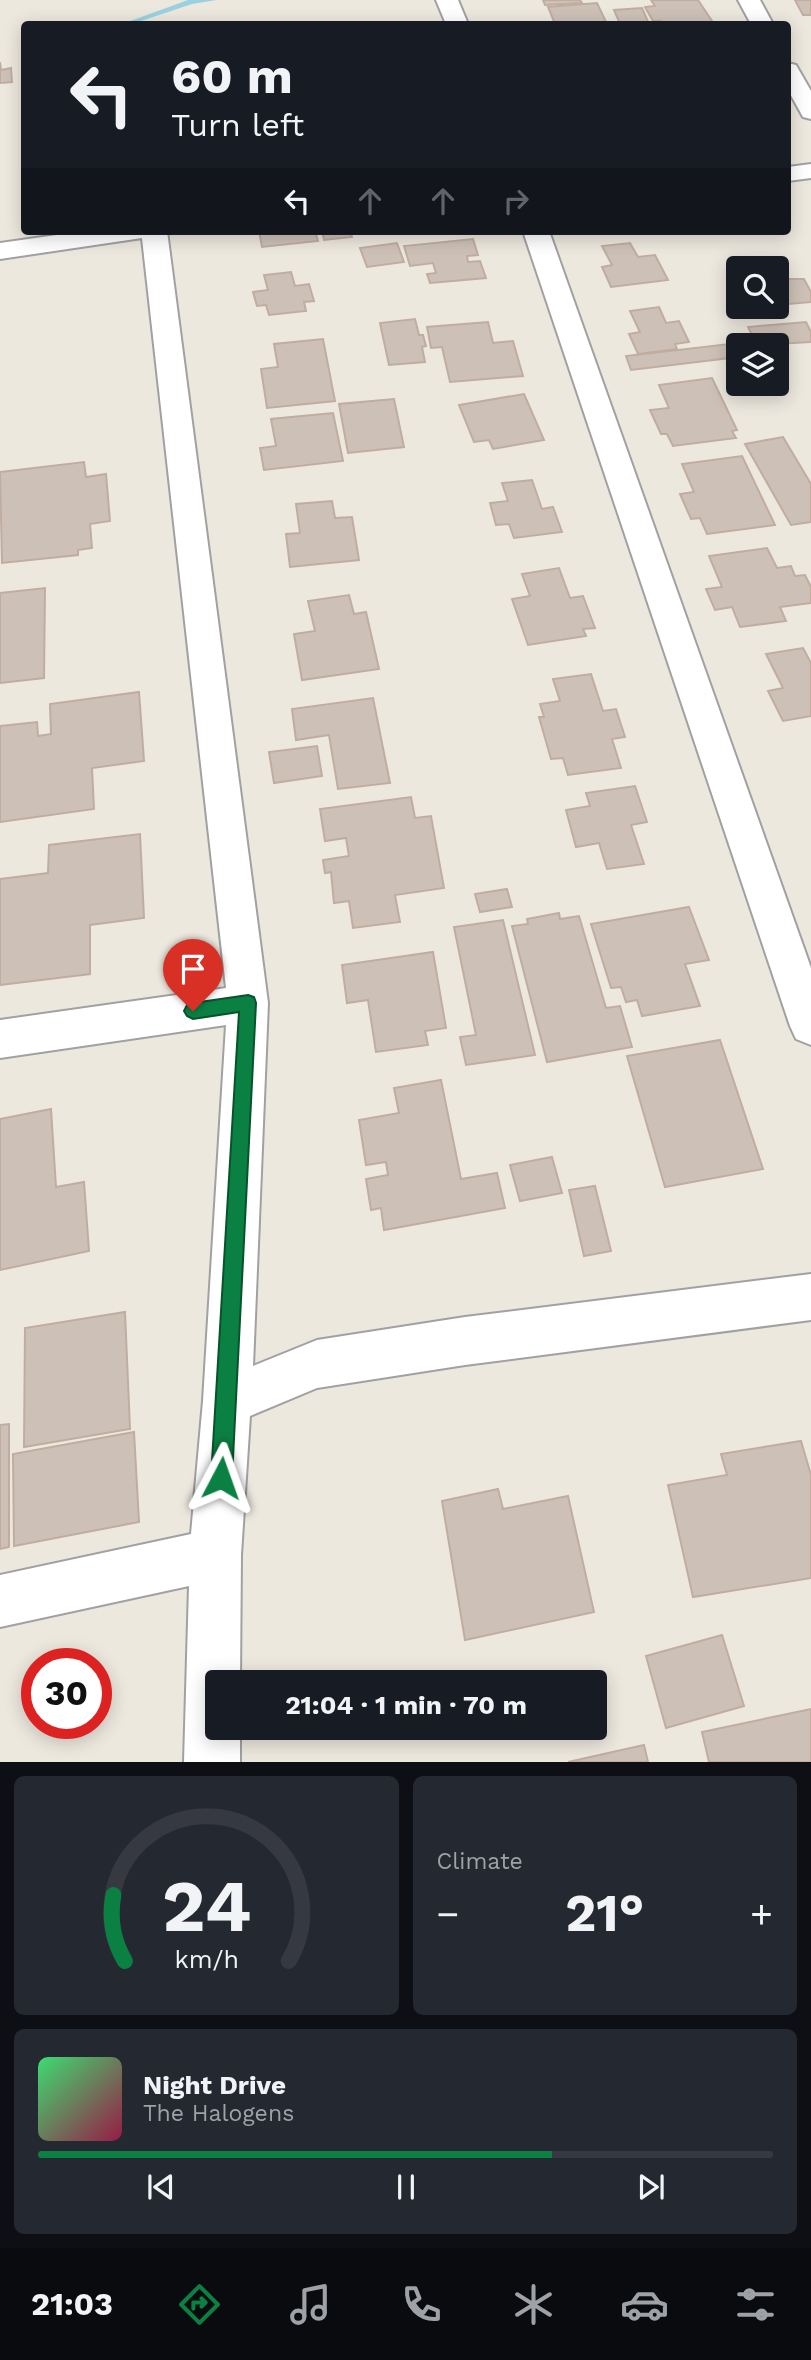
<!DOCTYPE html>
<html lang="en">
<head>
<meta charset="utf-8">
<style>
	:root { --surface:#171b24; --page:#242831; --text:#f1f3f6; --muted:#9ea1a6; --line:#363941; --accent:#0b8043 }
	body { margin:0; font-family:"Work Sans",sans-serif; background:var(--page); color:var(--text); height:100vh; display:flex; flex-direction:column; font-size:26px; white-space:nowrap }
	* { box-sizing:border-box; margin:0 }
	p { font-size:23px; color:var(--muted) }
	.icon { flex:none; width:38px; height:38px; fill:none; stroke:currentColor; stroke-width:2; stroke-linecap:round; stroke-linejoin:round }
	.map { position:relative; height:1762px; overflow:hidden }
	.side { display:flex; flex-direction:column; gap:14px; padding:14px; background:#0d0f14; flex:1 }
	.side>* { flex:none }
	.banner { position:absolute; left:21px; top:21px; width:770px; height:214px; border-radius:7px; box-shadow:0 4px 18px #0003; background:#171b24; color:var(--text); overflow:hidden }
	.tools { position:absolute; left:726px; top:256px; display:grid; gap:14px }
	.tools a { display:grid; place-items:center; width:63px; height:63px; border-radius:7px; background:var(--surface); box-shadow:0 4px 18px #0003; font-size:35px }
	.speed { position:absolute; left:21px; top:1648px; display:flex; gap:14px; font-size:35px; font-weight:700; text-align:center }
	.speed>* { display:grid; place-content:center; width:91px; height:91px; border-radius:50%; background:var(--surface); box-shadow:0 4px 18px #0003; line-height:1 }
	.speed .limit { border:10px solid #d22; background:#fff; color:#111 }
	.pin { position:absolute; display:grid; place-items:center; width:60px; height:60px; color:#fff; margin:-72px -30px; border-radius:50% 50% 50% 0; rotate:-45deg; box-shadow:0 0 7px #0007 }
	.pin .icon { rotate:45deg }
	.me { position:absolute; width:77px; margin:-38px; rotate:4deg; stroke-linejoin:round; filter:drop-shadow(0 0 5px #0008) }
	.turn { display:flex; align-items:center; gap:24px; height:147px; padding:0 35px; font-size:32px }
	.turn .icon { width:91px; height:91px; stroke-width:2.5 }
	.turn b { display:block; font-size:49px; line-height:60px }
	.lanes { display:flex; align-items:center; height:66px; padding:0 35px; background:#0003; justify-content:center; gap:35px; direction:ltr }
	.lanes .off { opacity:.35 }
	.big { font-size:52px; font-weight:700; line-height:1.1 }
	.side .card { flex:1; display:flex; flex-direction:column; justify-content:center; gap:10px; min-width:0; padding:0 24px; border-radius:10px; background:var(--page) }
	.side .dial { align-items:center; gap:0 }
	.dial svg { height:182px; overflow:visible; fill:none; stroke:var(--line); stroke-width:7; stroke-linecap:round; text-anchor:middle }
	.dial text { fill:var(--text); stroke:none }
	.song { display:flex; align-items:center; gap:21px }
	.cover { width:84px; height:84px; border-radius:10px; background:linear-gradient(135deg,hsl(140 70% 55%),hsl(340 70% 35%)) }
	.played { height:7px; border-radius:4px; background:linear-gradient(90deg,var(--accent) 70%,var(--line) 70%) }
	.keys { display:flex; justify-content:space-around; direction:ltr }
	.heat { display:flex; justify-content:space-between; align-items:center; font-size:38px; direction:ltr }
	.side .tiles { flex:1; display:grid; gap:14px; grid-template-columns:1fr 1fr }
	.card:last-child { grid-column:span 2 }
	.trip { position:absolute; left:205px; top:1670px; width:402px; height:70px; border-radius:7px; background:var(--surface); box-shadow:0 4px 18px #0003; font-weight:700; line-height:70px; text-align:center }
	.tabs { display:flex; height:112px; justify-content:space-around; align-items:center; background:#090b0e; color:var(--muted) }
	.tabs .icon { width:49px; height:49px }
	.tabs .selected { color:var(--accent) }
	.tabs b { font-size:32px; color:var(--text) }
	.map>svg:first-child { display:block }
</style>
</head>
<body>
<div class="map">
<svg width="811" height="1762" viewBox="0 0 811 1762">
	<rect width="100%" height="100%" fill="#ede8de"/>
	<g fill="none" stroke-linecap="round" stroke-linejoin="round">
		<polygon fill="#9ad1e0" fill-rule="evenodd" points="188,0 217,0 192,4 132,24 122,24"/>
	</g>
	<g fill="#cdc1b7" stroke="#c0ada0" stroke-width="2">
		<polygon points="543,0 580,0 582,3 545,5"/>
		<polygon points="651,0 698,0 714,24 664,24 661,21 653,21 645,7 655,6"/>
		<polygon points="795,0 811,0 811,15 803,15"/>
		<polygon points="597,3 607,24 555,24 548,7"/>
		<polygon points="642,8 649,24 620,24 614,10"/>
		<polygon points="0,62 1,70 11,68 12,82 0,83"/>
		<polygon points="259,231 315,231 318,241 262,247"/>
		<polygon points="322,231 350,231 352,237 324,240"/>
		<polygon points="473,239 478,255 467,256 468,262 480,261 486,278 430,283 427,274 436,273 433,263 410,266 404,246"/>
		<polygon points="397,243 404,262 367,267 360,248"/>
		<polygon points="630,243 638,257 655,255 668,280 611,287 602,267 612,265 602,246"/>
		<polygon points="291,272 295,286 309,284 314,301 304,302 306,311 269,315 266,305 257,306 253,292 268,290 264,275"/>
		<polygon points="777,279 804,279 811,292 811,302 777,305"/>
		<polygon points="659,307 666,323 679,321 689,342 675,344 677,349 638,354 629,334 640,332 630,311"/>
		<polygon points="415,319 419,335 423,335 426,346 422,347 425,362 389,365 380,323"/>
		<polygon points="488,322 493,343 513,341 523,376 450,382 442,347 431,348 427,327"/>
		<polygon points="806,322 811,332 811,342 757,345 748,327"/>
		<polygon points="745,337 749,345 738,345 738,357 631,370 626,356 730,344 728,339"/>
		<polygon points="323,339 335,401 267,408 261,369 278,367 274,344"/>
		<polygon points="712,378 737,430 732,431 736,438 673,446 667,434 661,434 650,410 669,408 659,385"/>
		<polygon points="524,394 544,440 493,449 489,440 474,442 459,405"/>
		<polygon points="394,399 404,447 348,453 339,404"/>
		<polygon points="333,413 343,461 264,470 260,448 276,446 271,419"/>
		<polygon points="783,437 811,484 811,522 791,525 745,444"/>
		<polygon points="742,456 775,525 707,534 700,518 691,519 680,494 694,492 682,464"/>
		<polygon points="84,462 86,477 106,474 110,521 90,524 92,548 78,550 78,555 2,563 0,472"/>
		<polygon points="532,480 542,509 553,507 562,532 514,538 509,524 496,525 490,503 508,501 502,483"/>
		<polygon points="332,501 335,518 352,517 359,560 290,567 286,534 300,533 296,504"/>
		<polygon points="767,548 777,568 791,566 795,576 805,575 811,587 811,603 780,607 786,621 740,627 732,607 715,610 706,589 722,587 709,556"/>
		<polygon points="559,568 570,598 583,596 595,628 583,629 586,636 528,645 512,599 530,596 522,574"/>
		<polygon points="45,588 44,678 0,683 0,593"/>
		<polygon points="349,595 354,614 366,612 379,669 302,680 294,634 315,631 308,601"/>
		<polygon points="803,648 811,663 811,716 783,721 768,691 783,688 766,654"/>
		<polygon points="591,674 603,711 616,709 625,737 612,739 621,768 568,775 563,758 551,759 539,717 544,717 540,704 560,701 553,679"/>
		<polygon points="139,692 144,761 92,768 94,809 0,822 0,726 37,722 38,736 51,734 50,704"/>
		<polygon points="373,698 390,783 338,789 329,735 296,740 292,709"/>
		<polygon points="317,746 322,776 274,783 269,752"/>
		<polygon points="635,786 647,822 631,825 644,864 607,869 599,843 576,847 566,810 590,806 586,793"/>
		<polygon points="411,797 415,818 431,816 444,888 395,895 400,922 353,928 349,901 334,903 331,872 325,873 323,860 349,856 346,838 325,841 320,809"/>
		<polygon points="140,834 144,918 90,925 90,974 0,985 0,879 48,873 49,845"/>
		<polygon points="507,889 512,907 480,912 475,894"/>
		<polygon points="689,907 709,960 685,964 700,1006 642,1016 637,1000 626,1002 621,987 611,988 591,924"/>
		<polygon points="559,913 560,919 579,916 606,1008 620,1006 632,1047 547,1062 512,926 528,924 527,919"/>
		<polygon points="503,920 535,1055 466,1065 460,1037 476,1035 454,927"/>
		<polygon points="433,952 446,1028 425,1031 428,1045 376,1052 368,1000 347,1003 342,965"/>
		<polygon points="720,1040 763,1169 665,1187 627,1056"/>
		<polygon points="441,1080 461,1179 497,1173 505,1208 384,1230 381,1208 371,1210 366,1179 388,1175 386,1162 366,1165 359,1120 399,1113 394,1088"/>
		<polygon points="51,1109 56,1187 84,1182 89,1251 0,1270 0,1119"/>
		<polygon points="552,1157 562,1193 520,1201 510,1165"/>
		<polygon points="595,1186 611,1251 584,1256 569,1190"/>
		<polygon points="125,1312 130,1429 24,1447 25,1328"/>
		<polygon points="9,1424 9,1547 0,1549 0,1425"/>
		<polygon points="134,1432 139,1522 14,1546 13,1454"/>
		<polygon points="801,1441 811,1475 811,1578 693,1597 668,1485 727,1475 721,1454"/>
		<polygon points="498,1489 503,1509 568,1496 594,1612 465,1640 442,1501"/>
		<polygon points="722,1635 744,1706 666,1728 646,1656"/>
		<polygon points="811,1709 811,1762 709,1762 702,1732"/>
		<polygon points="644,1745 648,1762 568,1762"/>
	</g>
	<g fill="none" stroke-linecap="round" stroke-linejoin="round">
		<g stroke="#a1a1a1" stroke-width="4">
			<g id="street">
				<polygon points="436,0 458,0 468,24 446,24"/>
				<polygon points="738,0 760,0 773,24 751,24"/>
				<polygon points="788,63 796,65 811,91 811,119 803,117 788,90"/>
				<polygon points="811,164 811,178 788,181 788,167"/>
				<polygon points="85,231 167,231 268,1003 253,1366 317,1340 465,1317 811,1274 811,1320 465,1365 317,1388 250,1416 241,1555 240,1682 217,1682 217,1727 240,1727 240,1762 184,1762 189,1586 0,1627 0,1575 191,1534 203,1401 226,1025 0,1058 0,1020 226,988 142,238 0,259 0,243"/>
				<polygon points="523,231 549,231 811,968 811,1045 796,1039 790,1026"/>
			</g>
		</g>
		<use href="#street" fill="#fff" fill-rule="evenodd"/>
	</g>
	<polygon fill="#0b8043" stroke="#07532c" stroke-width="2" points="248,995 254,997 256,1003 232,1478 229,1485 221,1488 214,1485 211,1478 239,1012 193,1019 187,1016 184,1011 187,1005 193,1003"/>
</svg>
<div class="tools">
<a><svg class="icon" aria-label="search" viewBox="0 0 24 24"><circle cx="10" cy="10" r="6"/><path d="M15 15l6 6"/></svg></a>
<a><svg class="icon" aria-label="layers" viewBox="0 0 24 24"><path d="M12 4l9 5-9 5-9-5zM3 14l9 5 9-5"/></svg></a>
</div>
<div class="speed"><div class="limit">30</div></div>
<div class="pin" style="left:193px;top:1011px;background:#d93025"><svg class="icon" aria-label="arrive" viewBox="0 0 24 24"><path d="M6 21V4h12l-3 4 3 4H6"/></svg></div>
<svg class="me" style="left:221px;top:1478px" viewBox="-20 -20 40 40"><path d="M0-17L14 15 0 8-14 15z" fill="#0b8043" stroke="#fff" stroke-width="4"/></svg>
<div class="trip">21:04 · 1 min · 70 m</div>
<div class="banner">
<div class="turn"><svg class="icon" aria-label="left" viewBox="0 0 24 24"><path d="M17 20v-9H6M10 6l-5 5 5 5"/></svg><div><b>60 m</b>Turn left</div></div>
<div class="lanes"><svg class="icon" aria-label="left" viewBox="0 0 24 24"><path d="M17 20v-9H6M10 6l-5 5 5 5"/></svg><svg class="icon off" aria-label="ahead" viewBox="0 0 24 24"><path d="M12 20V5M6 11l6-6 6 6"/></svg><svg class="icon off" aria-label="ahead" viewBox="0 0 24 24"><path d="M12 20V5M6 11l6-6 6 6"/></svg><svg class="icon off" aria-label="right" viewBox="0 0 24 24"><path d="M7 20v-9h11M14 6l5 5-5 5"/></svg></div>
</div>
</div>
<section class="side">
<div class="tiles">
<div class="card dial"><svg viewBox="0 0 100 80">
<path d="M14 69A42 42 0 1 1 86 69"/>
<path d="M14 69A42 42 0 0 1 9 40" stroke="#0b8043"/>
<text x="50" y="56" font-size="32" font-weight="700">24</text>
<text x="50" y="72" font-size="11">km/h</text>
</svg></div>
<div class="card"><p>Climate</p>
<div class="heat"><a>−</a><b class="big">21°</b><a>+</a></div>
</div>
<div class="card">
<div class="song"><i class="cover"></i><div><b>Night Drive</b><p>The Halogens</p></div></div>
<div class="played"></div>
<div class="keys"><svg class="icon" aria-label="previous" viewBox="0 0 24 24"><path d="M18 5L8 12l10 7zM5 5v14"/></svg><svg class="icon" aria-label="pause" viewBox="0 0 24 24"><path d="M8 5v14M16 5v14"/></svg><svg class="icon" aria-label="next" viewBox="0 0 24 24"><path d="M6 5l10 7-10 7zM19 5v14"/></svg></div>
</div>
</div>
</section>
<nav class="tabs">
<b>21:03</b>
<svg class="icon selected" aria-label="directions" viewBox="0 0 24 24"><path d="M12 3l9 9-9 9-9-9zM9 14v-3h6M13 9l2 2-2 2"/></svg>
<svg class="icon" aria-label="music" viewBox="0 0 24 24"><path d="M9 18V5l10-2v13"/><circle cx="6" cy="18" r="3"/><circle cx="16" cy="16" r="3"/></svg>
<svg class="icon" aria-label="phone" viewBox="0 0 24 24"><path d="M5 4h4l2 5-3 2q2 4 5 5l2-3 5 2v4C11 20 4 13 5 4z"/></svg>
<svg class="icon" aria-label="climate" viewBox="0 0 24 24"><path d="M12 3v18M4 7l16 10M4 17L20 7"/></svg>
<svg class="icon" aria-label="car" viewBox="0 0 24 24"><path d="M5 17H2v-5l4-1 3-4h7l3 4 3 1v5h-3M9 17h6M6 11h13"/><circle cx="7" cy="17" r="2"/><circle cx="17" cy="17" r="2"/></svg>
<svg class="icon" aria-label="filters" viewBox="0 0 24 24"><path d="M4 7h16M4 17h16"/><circle cx="9" cy="7" r="2"/><circle cx="15" cy="17" r="2"/></svg>
</nav>
</body>
</html>
